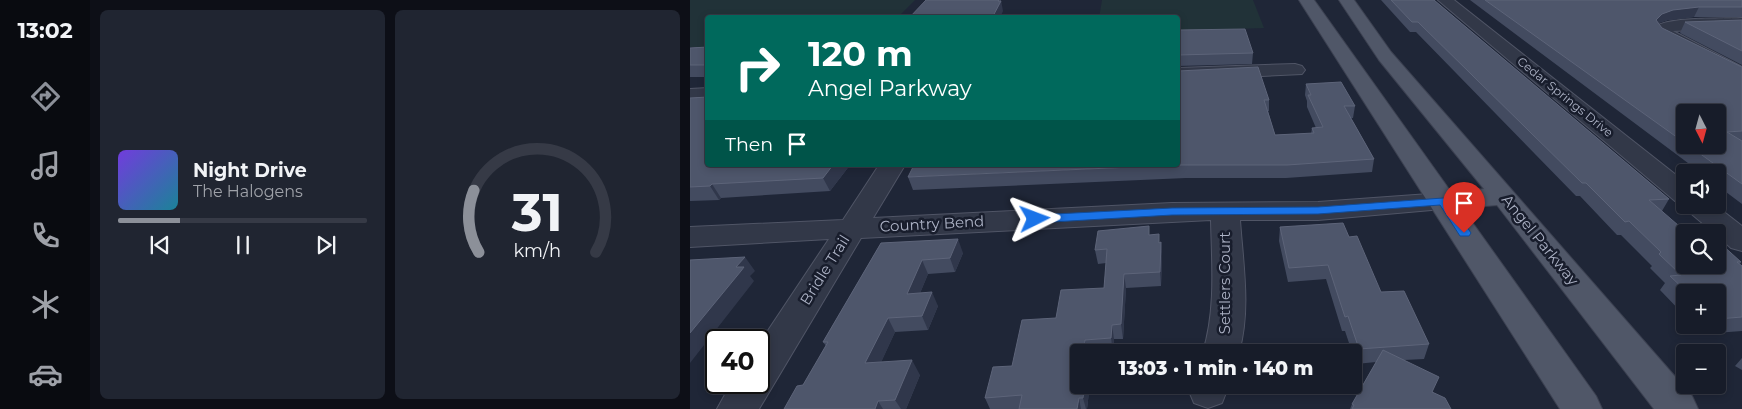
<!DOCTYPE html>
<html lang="en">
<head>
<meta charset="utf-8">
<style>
	:root { --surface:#171c29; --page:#202531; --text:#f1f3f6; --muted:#9ea1a8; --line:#363a46; --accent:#8c9099 }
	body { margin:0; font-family:Montserrat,sans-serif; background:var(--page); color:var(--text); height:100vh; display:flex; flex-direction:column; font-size:19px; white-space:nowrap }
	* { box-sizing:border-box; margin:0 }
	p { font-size:16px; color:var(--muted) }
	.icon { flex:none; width:28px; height:28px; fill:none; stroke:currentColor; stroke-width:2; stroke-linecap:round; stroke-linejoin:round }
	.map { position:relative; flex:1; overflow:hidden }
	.side { display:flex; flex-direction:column; gap:10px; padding:10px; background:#0d0f17; width:600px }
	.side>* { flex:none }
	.hud { position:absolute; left:15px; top:15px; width:475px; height:152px; border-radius:5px; box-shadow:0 2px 8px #0003,0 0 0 1px var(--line); background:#00695c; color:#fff; overflow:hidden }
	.needle { width:32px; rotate:174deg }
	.fabs { position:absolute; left:986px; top:104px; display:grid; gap:10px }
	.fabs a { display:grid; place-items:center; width:50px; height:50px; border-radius:5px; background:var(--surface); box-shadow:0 2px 8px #0003,0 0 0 1px var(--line); font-size:25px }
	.speed { position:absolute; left:15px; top:329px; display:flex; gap:10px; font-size:25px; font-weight:700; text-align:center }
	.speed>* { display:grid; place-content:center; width:65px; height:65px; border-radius:50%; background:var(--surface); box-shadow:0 2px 8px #0003,0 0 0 1px var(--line); line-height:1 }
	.speed .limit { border:2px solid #111; border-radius:8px; background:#fff; color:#111 }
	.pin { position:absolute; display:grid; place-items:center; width:42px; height:42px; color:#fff; margin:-51px -21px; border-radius:50% 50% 50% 0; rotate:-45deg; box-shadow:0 0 5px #0007 }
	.pin .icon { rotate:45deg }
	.me { position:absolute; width:55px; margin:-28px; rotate:87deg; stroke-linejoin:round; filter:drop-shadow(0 0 4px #0008) }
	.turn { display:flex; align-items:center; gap:18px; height:105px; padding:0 20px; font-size:22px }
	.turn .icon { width:65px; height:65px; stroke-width:2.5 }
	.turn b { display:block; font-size:35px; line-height:42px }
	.then { display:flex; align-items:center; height:48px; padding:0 20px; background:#0003; gap:10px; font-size:19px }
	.side .widget { flex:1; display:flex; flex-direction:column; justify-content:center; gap:8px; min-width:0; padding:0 18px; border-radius:8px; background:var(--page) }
	.side .dial { align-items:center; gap:0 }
	.dial svg { height:130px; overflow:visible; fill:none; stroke:var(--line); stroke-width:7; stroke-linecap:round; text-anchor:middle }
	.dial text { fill:var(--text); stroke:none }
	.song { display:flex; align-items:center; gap:15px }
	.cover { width:60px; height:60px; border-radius:8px; background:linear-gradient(135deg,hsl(260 70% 55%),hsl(190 70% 35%)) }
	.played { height:5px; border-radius:2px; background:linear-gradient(90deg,var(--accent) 25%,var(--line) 25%) }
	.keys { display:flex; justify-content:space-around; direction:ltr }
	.side .tiles { flex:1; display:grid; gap:10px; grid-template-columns:repeat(2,1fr) }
	.trip { position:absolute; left:380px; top:344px; width:292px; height:50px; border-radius:5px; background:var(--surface); box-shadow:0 2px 8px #0003,0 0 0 1px var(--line); font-weight:800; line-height:50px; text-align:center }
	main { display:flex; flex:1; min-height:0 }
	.tab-bar { display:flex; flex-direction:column; width:90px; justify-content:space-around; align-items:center; background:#090b10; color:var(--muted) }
	.tab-bar .icon { width:35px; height:35px }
	.tab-bar .current { color:var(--accent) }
	.tab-bar b { font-size:22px; color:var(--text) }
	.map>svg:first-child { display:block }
</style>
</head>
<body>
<main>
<nav class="tab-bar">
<b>13:02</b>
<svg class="icon current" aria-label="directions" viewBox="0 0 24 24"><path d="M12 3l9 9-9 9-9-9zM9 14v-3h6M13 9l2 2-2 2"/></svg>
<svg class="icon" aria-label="music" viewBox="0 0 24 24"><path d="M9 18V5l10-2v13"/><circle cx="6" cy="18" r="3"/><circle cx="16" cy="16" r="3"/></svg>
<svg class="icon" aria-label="phone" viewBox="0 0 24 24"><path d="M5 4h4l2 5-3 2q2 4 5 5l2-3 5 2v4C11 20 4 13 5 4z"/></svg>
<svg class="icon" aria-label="climate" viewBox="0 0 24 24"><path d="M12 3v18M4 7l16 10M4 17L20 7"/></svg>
<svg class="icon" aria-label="car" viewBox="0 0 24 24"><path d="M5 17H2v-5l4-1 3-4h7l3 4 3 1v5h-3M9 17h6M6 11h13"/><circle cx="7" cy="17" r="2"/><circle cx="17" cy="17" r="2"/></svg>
</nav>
<section class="side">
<div class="tiles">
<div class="widget">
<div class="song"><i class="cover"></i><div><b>Night Drive</b><p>The Halogens</p></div></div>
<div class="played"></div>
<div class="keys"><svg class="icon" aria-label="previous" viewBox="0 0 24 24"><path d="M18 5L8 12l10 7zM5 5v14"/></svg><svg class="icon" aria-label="pause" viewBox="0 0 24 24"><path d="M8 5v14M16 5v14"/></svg><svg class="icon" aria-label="next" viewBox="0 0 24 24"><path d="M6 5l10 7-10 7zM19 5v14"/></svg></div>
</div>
<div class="widget dial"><svg viewBox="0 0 100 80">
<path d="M14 69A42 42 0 1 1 86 69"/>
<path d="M14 69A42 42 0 0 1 11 31" stroke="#8c9099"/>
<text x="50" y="56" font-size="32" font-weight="700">31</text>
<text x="50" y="72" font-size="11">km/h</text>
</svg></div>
</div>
</section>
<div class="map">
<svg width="1052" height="409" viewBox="0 0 1052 409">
	<rect width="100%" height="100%" fill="#1f2637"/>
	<g fill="#213238">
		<polygon points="0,0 225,0 208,17 18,18 17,47 0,47"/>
		<polygon points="412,0 563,0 574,28 488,31 488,18 409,18"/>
	</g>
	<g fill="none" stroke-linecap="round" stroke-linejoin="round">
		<g stroke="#505566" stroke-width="2">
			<g id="minor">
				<polygon points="748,0 764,0 995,182 995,203 985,201"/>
				<path d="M 1052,18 L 1052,28 L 983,31 L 1052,67 L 1052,81 L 968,37 L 963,29 C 972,16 1035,19 1052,18 Z"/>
				<polygon points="605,64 612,66 615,70 612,74 488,80 488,68"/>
				<polygon points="18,88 18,100 0,101 0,89"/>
				<path d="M 189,165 L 215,165 L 183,218 L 482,203 L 628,202 L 753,193 L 763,195 L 767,201 L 763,207 L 753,209 L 628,220 L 550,220 C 553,264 561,310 549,352 L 513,352 C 526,309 522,265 521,220 L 171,238 L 69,409 L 27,409 L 42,382 L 69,382 L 69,344 L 139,239 L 0,247 L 0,227 L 153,220 Z"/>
				<polygon points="995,204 1025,205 1052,226 1052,251 1041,248 1028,236 1028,232 1023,232 998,211"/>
				<polygon points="501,385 539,385 532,403 518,408 504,403 499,391"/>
			</g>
		</g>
		<g stroke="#3c4151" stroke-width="2">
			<polygon id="major" points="609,0 624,0 761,192 794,189 689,60 649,0 664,0 701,52 1002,396 1008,409 964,409 807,205 772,208 906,396 912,409 870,409"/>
		</g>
		<use href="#minor" fill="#323848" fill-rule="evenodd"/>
		<use href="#major" fill="#505768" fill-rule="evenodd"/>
	</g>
	<g fill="#434b60" fill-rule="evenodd">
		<polygon points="691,0 744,0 979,199 972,211 995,265 1051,262 1050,264 1052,266 1052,331 1012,334 1004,325 1028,325 1028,292 995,292 995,316 970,290 975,283 960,268 962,266 931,235 927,235 890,196 886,196 726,32 720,32"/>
		<path d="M 780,0 L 1052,0 L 1052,17 L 1004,17 L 978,20 L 968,23 L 972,28 L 1052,67 L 1052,204 L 1028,186 L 1028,172 L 1010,172 ZM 995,112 L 1028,145 L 995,145 Z"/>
		<polygon points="1052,20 1052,65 990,33 995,22"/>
		<polygon points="488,30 563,53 562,64 488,66 488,69"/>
		<polygon points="18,47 18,77 0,77 0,48"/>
		<polygon points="488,71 579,100 579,111 578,111 585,135 621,134 622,128 626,128 617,107 617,101 615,95 616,84 665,106 663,118 661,118 684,159 682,172 596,178 496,178 223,190 218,177 488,165"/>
		<polygon points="0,98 18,165 160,165 140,191 31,198 29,200 0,201"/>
		<polygon points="590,227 659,237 691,292 739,344 734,359 714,360 743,392 761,409 660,409 662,404 686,362 666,364 664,357 664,352 662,352 655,331 652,331 636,279 598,282 589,241"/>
		<polygon points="459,235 470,243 471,242 472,256 471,286 436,288 433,339 424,339 423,352 389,352 399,392 397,409 300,409 295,398 322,366 366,318 414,288 416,263 408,264 405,250"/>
		<polygon points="191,243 273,253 265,272 238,274 230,293 248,306 238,330 205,332 191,362 230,375 216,409 94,409 113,385 136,346 133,342"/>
		<polygon points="1052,358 1052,370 1045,366"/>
	</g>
	<g fill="#30374b">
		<polygon points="309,0 311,0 313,11 310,18 302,18"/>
		<polygon points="1009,7 1004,17 978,20 968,23 966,20 972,14 983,10"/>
		<polygon points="143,165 160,165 140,191 133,178"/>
		<polygon points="22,184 31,198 29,200 20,186"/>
		<polygon points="268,239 273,253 265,272 260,258"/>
		<polygon points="471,242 472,256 471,286 470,272"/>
		<polygon points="55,257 65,271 60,276 64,281 61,285 0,363 0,333 46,267"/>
		<polygon points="232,260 238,274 224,308 217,294"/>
		<polygon points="434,274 436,288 433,339 431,324"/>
		<polygon points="242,292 248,306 238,330 232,316"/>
		<polygon points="198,318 205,332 184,378 175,363"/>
		<polygon points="422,325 424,339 423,352 421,338"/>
		<polygon points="395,340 398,352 394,352"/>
		<polygon points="222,360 230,375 216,409 211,409 205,400"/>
		<polygon points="392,385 397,385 399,392 397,409 396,409 393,398"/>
		<polygon points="389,398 391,409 387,409"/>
		<polygon points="188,401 193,409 185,409"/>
	</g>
	<g fill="#4e566b" stroke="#5d6479">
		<polygon points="236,0 309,0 308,1 311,1 302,18 219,18"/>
		<polygon points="701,0 744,0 979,199 959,200 996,232 995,232 995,265 1028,265 1028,243 1030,243 1051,262 1047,262 1052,266 1052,317 1028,319 1028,292 997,292 980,276 991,275 969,254 971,252 939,221 935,222 896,183 892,183 728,22 722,22"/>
		<polygon points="795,0 1052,0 1052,7 1009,7 983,10 972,14 966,20 972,28 1052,67 1052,131 1037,132 1052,141 1052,184 998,145 1028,145 1028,112 995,112 995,143"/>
		<polygon points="1052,20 1052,51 995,22"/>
		<polygon points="555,29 563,53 488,55 488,30"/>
		<polygon points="18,47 18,65 0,65 0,48"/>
		<polygon points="568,67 579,100 574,100 585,135 624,133 622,128 633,127 618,95 621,95 616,84 651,82 665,106 654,106 684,159 597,165 488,165 488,71"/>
		<polygon points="18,97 18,165 143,165 133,178 22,184 20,186 0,187 0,98"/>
		<polygon points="224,165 487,165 218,177"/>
		<polygon points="653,223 659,237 667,236 691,292 714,291 739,344 669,349 658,316 655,317 638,265 599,268 590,227"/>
		<polygon points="459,226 459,235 469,234 469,243 471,242 470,272 434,274 431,324 422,325 421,338 395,340 394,352 389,352 389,385 395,385 393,398 389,398 387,409 329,409 332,395 295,398 303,367 322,366 332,320 366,318 371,290 414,288 417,249 405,250 408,231"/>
		<polygon points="268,239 260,258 232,260 217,294 242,292 232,316 198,318 175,363 222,360 205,400 188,401 185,409 94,409 107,386 113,385 138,342 133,342 191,243"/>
		<polygon points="55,257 46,267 54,267 51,271 0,333 0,260"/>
		<polygon points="693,350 749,377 742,392 755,398 761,409 662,409 664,405 662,404"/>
	</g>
	<polygon fill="#1a73e8" stroke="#114b97" points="753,198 757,199 779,230 781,233 779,236 770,236 750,205 628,214 482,215 345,223 339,219 345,215 482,208 628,207"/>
	<g text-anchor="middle" stroke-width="5" stroke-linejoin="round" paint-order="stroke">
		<g font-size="12" fill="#acb2c5" stroke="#181d2c">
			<text transform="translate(875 97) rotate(39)" y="4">Cedar Springs Drive</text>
		</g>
		<g font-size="15" fill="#acb2c5" stroke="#181d2c">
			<text transform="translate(242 224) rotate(-3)" y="5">Country Bend</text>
			<text transform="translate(850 240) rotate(51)" y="5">Angel Parkway</text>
			<text transform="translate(135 270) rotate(-58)" y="5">Bridle Trail</text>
			<text transform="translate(535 283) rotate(-90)" y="5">Settlers Court</text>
		</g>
	</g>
</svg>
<div class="fabs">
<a><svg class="needle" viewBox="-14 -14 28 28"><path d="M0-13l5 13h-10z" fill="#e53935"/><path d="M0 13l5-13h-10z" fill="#9ea1a8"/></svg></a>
<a><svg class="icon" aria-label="sound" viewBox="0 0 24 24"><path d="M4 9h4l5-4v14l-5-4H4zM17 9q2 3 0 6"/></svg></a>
<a><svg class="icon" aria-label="search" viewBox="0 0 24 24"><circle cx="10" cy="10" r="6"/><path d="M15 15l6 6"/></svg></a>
<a>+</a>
<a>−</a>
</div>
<div class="speed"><div class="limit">40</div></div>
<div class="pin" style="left:774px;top:233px;background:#d93025"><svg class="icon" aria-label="arrive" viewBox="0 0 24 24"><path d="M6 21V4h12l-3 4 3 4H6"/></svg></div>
<svg class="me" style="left:345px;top:219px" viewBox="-20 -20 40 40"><path d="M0-17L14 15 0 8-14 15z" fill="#1a73e8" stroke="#fff" stroke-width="4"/></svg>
<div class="trip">13:03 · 1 min · 140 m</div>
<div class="hud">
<div class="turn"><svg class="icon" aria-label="right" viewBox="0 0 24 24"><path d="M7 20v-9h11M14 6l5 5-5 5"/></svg><div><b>120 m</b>Angel Parkway</div></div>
<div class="then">Then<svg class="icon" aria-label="arrive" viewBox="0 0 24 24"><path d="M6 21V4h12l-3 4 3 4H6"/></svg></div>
</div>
</div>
</main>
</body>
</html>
